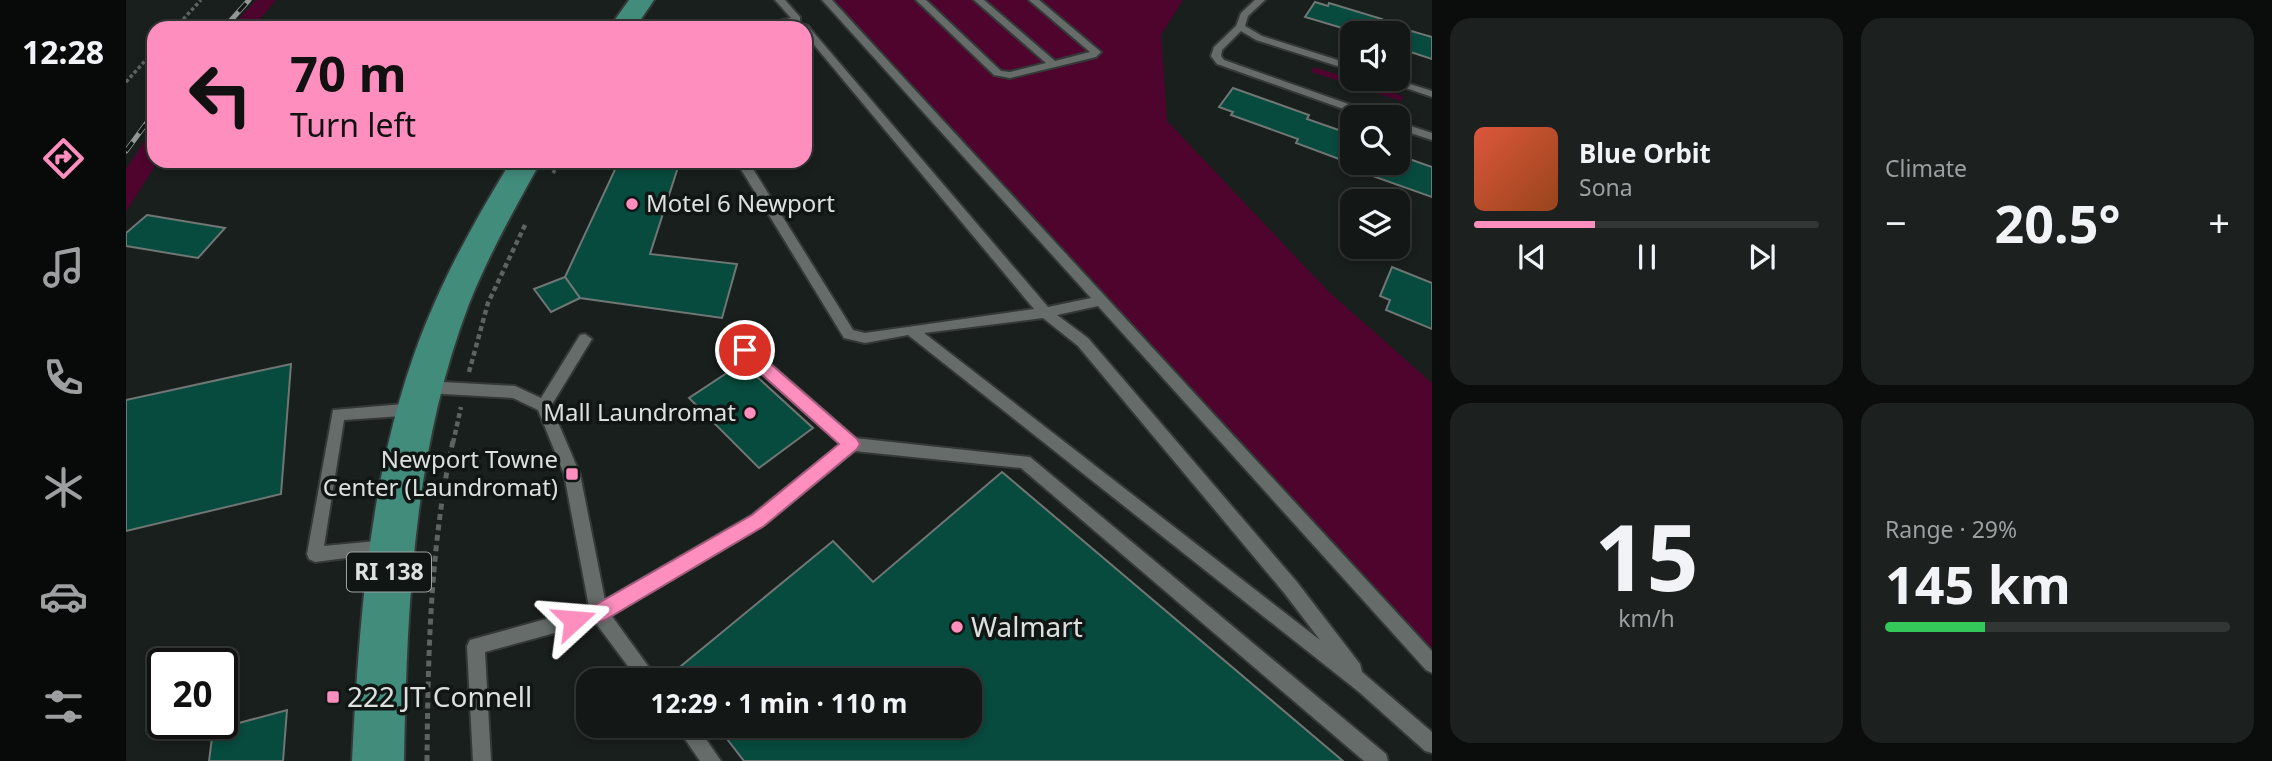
<!DOCTYPE html>
<html lang="en">
<head>
<meta charset="utf-8">
<style>
	:root { --surface:#131716; --page:#1c201f; --text:#f1f3f6; --muted:#9d9fa1; --line:#323635; --accent:#fd8ebe }
	body { margin:0; font-family:"Noto Sans",sans-serif; background:var(--page); color:var(--text); height:100vh; display:flex; flex-direction:column; font-size:26px; white-space:nowrap }
	* { box-sizing:border-box; margin:0 }
	p { font-size:23px; color:var(--muted) }
	.icon { flex:none; width:38px; height:38px; fill:none; stroke:currentColor; stroke-width:2; stroke-linecap:round; stroke-linejoin:round }
	.map { position:relative; flex:1; overflow:hidden }
	.details { display:flex; flex-direction:column; gap:18px; padding:18px; background:#0a0d0c; width:840px }
	.details>* { flex:none }
	.banner { position:absolute; left:21px; top:21px; width:665px; height:147px; border-radius:21px; box-shadow:0 4px 10px #0003,0 0 0 2px var(--line); background:#fd8ebe; color:#111; overflow:hidden }
	.buttons { position:absolute; left:1214px; top:21px; display:grid; gap:14px }
	.buttons a { display:grid; place-items:center; width:70px; height:70px; border-radius:14px; background:var(--surface); box-shadow:0 4px 10px #0003,0 0 0 2px var(--line); font-size:35px }
	.speed { position:absolute; left:21px; top:648px; display:flex; gap:14px; font-size:35px; font-weight:700; text-align:center }
	.speed>* { display:grid; place-content:center; width:91px; height:91px; border-radius:50%; background:var(--surface); box-shadow:0 4px 10px #0003,0 0 0 2px var(--line); line-height:1 }
	.speed .limit { border:4px solid #111; border-radius:10px; background:#fff; color:#111 }
	.pin { position:absolute; display:grid; place-items:center; width:60px; height:60px; color:#fff; margin:-30px; border:4px solid #fff; border-radius:50%; box-shadow:0 2px 7px #0007 }
	.me { position:absolute; width:77px; margin:-38px; rotate:71deg; stroke-linejoin:round; filter:drop-shadow(0 0 5px #0008) }
	.turn { display:flex; align-items:center; gap:24px; height:147px; padding:0 28px; font-size:32px }
	.turn .icon { width:91px; height:91px; stroke-width:2.5 }
	.turn b { display:block; font-size:49px; line-height:60px }
	.big { font-size:52px; font-weight:700; line-height:1.1 }
	.details .tile { flex:1; display:flex; flex-direction:column; justify-content:center; gap:10px; min-width:0; padding:0 24px; border-radius:21px; background:var(--page) }
	.details .dial { align-items:center; gap:0 }
	.dial b { font-size:91px; line-height:1 }
	.song { display:flex; align-items:center; gap:21px }
	.cover { width:84px; height:84px; border-radius:10px; background:linear-gradient(135deg,hsl(10 70% 55%),hsl(20 70% 35%)) }
	.played { height:7px; border-radius:4px; background:linear-gradient(90deg,var(--accent) 35%,var(--line) 35%) }
	.keys { display:flex; justify-content:space-around; direction:ltr }
	.heat { display:flex; justify-content:space-between; align-items:center; font-size:38px; direction:ltr }
	.charge { height:10px; border-radius:5px; background:linear-gradient(90deg,#34c759 29%,var(--line) 0) }
	.details .tiles { flex:1; display:grid; gap:18px; grid-template-columns:repeat(2,1fr) }
	.trip { position:absolute; left:450px; top:668px; width:406px; height:70px; border-radius:21px; background:var(--surface); box-shadow:0 4px 10px #0003,0 0 0 2px var(--line); font-weight:700; line-height:70px; text-align:center }
	main { display:flex; flex:1; min-height:0 }
	.menu { display:flex; flex-direction:column; width:126px; justify-content:space-around; align-items:center; background:#080909; color:var(--muted) }
	.menu .icon { width:49px; height:49px }
	.menu .active { color:var(--accent) }
	.menu b { font-size:32px; color:var(--text) }
	.map>svg:first-child { display:block }
</style>
</head>
<body>
<main>
<nav class="menu">
<b>12:28</b>
<svg class="icon active" aria-label="directions" viewBox="0 0 24 24"><path d="M12 3l9 9-9 9-9-9zM9 14v-3h6M13 9l2 2-2 2"/></svg>
<svg class="icon" aria-label="music" viewBox="0 0 24 24"><path d="M9 18V5l10-2v13"/><circle cx="6" cy="18" r="3"/><circle cx="16" cy="16" r="3"/></svg>
<svg class="icon" aria-label="phone" viewBox="0 0 24 24"><path d="M5 4h4l2 5-3 2q2 4 5 5l2-3 5 2v4C11 20 4 13 5 4z"/></svg>
<svg class="icon" aria-label="climate" viewBox="0 0 24 24"><path d="M12 3v18M4 7l16 10M4 17L20 7"/></svg>
<svg class="icon" aria-label="car" viewBox="0 0 24 24"><path d="M5 17H2v-5l4-1 3-4h7l3 4 3 1v5h-3M9 17h6M6 11h13"/><circle cx="7" cy="17" r="2"/><circle cx="17" cy="17" r="2"/></svg>
<svg class="icon" aria-label="filters" viewBox="0 0 24 24"><path d="M4 7h16M4 17h16"/><circle cx="9" cy="7" r="2"/><circle cx="15" cy="17" r="2"/></svg>
</nav>
<div class="map">
<svg width="1306" height="761" viewBox="0 0 1306 761">
	<rect width="100%" height="100%" fill="#191f1d"/>
	<g fill="#4f042e">
		<polygon points="130,0 150,0 126,28 105,28"/>
		<polygon points="707,0 1057,0 1035,35 1041,121 1203,292 1306,383 1306,651"/>
		<polygon points="1188,67 1277,96 1275,101 1185,72"/>
		<polygon points="28,127 28,161 32,161 0,212 0,169"/>
	</g>
	<g fill="#074b3e" stroke="#6f7674" stroke-width="2">
		<polygon points="1189,2 1202,6 1203,3 1256,19 1254,22 1306,37 1306,59 1272,48 1272,33 1233,33 1179,17"/>
		<polygon points="1107,88 1183,115 1181,119 1227,135 1227,163 1272,163 1272,155 1306,167 1306,197 1238,173 1240,169 1170,143 1172,139 1105,115 1107,112 1093,107"/>
		<polygon points="493,161 554,161 524,254 611,264 596,318 454,298 439,277"/>
		<polygon points="21,215 99,228 72,258 0,246 0,233"/>
		<polygon points="1266,267 1306,283 1306,329 1260,310 1264,300 1254,296"/>
		<polygon points="439,277 454,298 425,312 408,289"/>
		<polygon points="616,363 687,428 633,468 563,398"/>
		<polygon points="165,364 155,494 0,531 0,400"/>
		<polygon points="876,472 1217,761 618,761 591,726 844,726 844,681 556,681 549,671 707,541 747,582"/>
		<polygon points="161,710 157,761 83,761 87,730"/>
	</g>
	<g fill="none" stroke-linecap="round" stroke-linejoin="round">
		<g stroke="#343837" stroke-width="4">
			<g id="service">
				<polygon points="649,0 659,0 674,17 674,21 643,28 626,28 665,18"/>
				<path d="M 696,0 L 706,0 L 1306,651 L 1306,673 L 1300,670 L 972,306 L 931,315 L 962,338 L 1171,582 L 1234,664 L 1236,672 L 1306,732 L 1306,753 L 1299,751 L 1233,692 L 782,335 L 739,343 L 718,338 L 610,161 L 622,161 L 727,330 L 739,333 L 908,309 L 679,34 L 679,28 L 674,28 L 679,25 L 682,26 L 922,307 L 965,298 ZM 917,318 L 952,346 L 1159,594 L 1194,640 L 798,333 Z"/>
				<polygon points="790,0 800,0 875,71 884,72 920,63 848,0 858,0 929,61 964,52 903,0 913,0 975,52 970,57 884,78 868,75"/>
				<polygon points="1129,0 1139,0 1122,16 1119,26 1136,36 1227,65 1227,71 1130,40 1115,31 1096,50 1095,56 1098,60 1253,115 1254,117 1240,117 1091,64 1085,56 1088,47 1110,26 1115,13"/>
				<polygon points="1254,79 1268,79 1306,91 1306,97"/>
				<polygon points="1272,122 1306,133 1306,140 1272,129"/>
				<polygon points="459,334 466,339 425,406 454,474 479,600 626,515 715,444 614,354 612,350 614,346 624,346 729,438 904,457 1260,754 1262,761 1238,761 895,468 728,451 638,525 485,615 533,681 513,681 469,622 359,652 365,761 347,761 341,646 344,640 463,607 438,474 412,410 387,398 299,393 294,391 292,387 294,383 299,381 389,386 415,398 454,335"/>
				<polygon points="290,403 295,405 297,409 295,413 290,415 218,420 198,546 261,540 267,542 269,547 267,552 189,562 183,559 181,554 207,410"/>
				<polygon points="550,726 571,726 595,761 574,761"/>
			</g>
		</g>
		<g stroke="#343837" stroke-width="4">
			<g id="trunk">
				<polygon points="503,0 528,0 509,28 483,28"/>
				<path d="M 385,161 L 415,161 C 389,208 363,254 343,304 C 287,450 281,607 278,761 L 226,761 C 234,607 245,445 309,302 C 331,252 357,207 385,161 Z"/>
			</g>
		</g>
		<g stroke="#5d6361" stroke-width="3.5" stroke-dasharray="3.5 2.5" stroke-linecap="butt">
			<polyline points="49,28 75,0"/>
			<polyline points="0,82 28,51"/>
			<polyline points="427,173 435,161"/>
		</g>
		<g stroke="#5d6361" stroke-width="4.5" stroke-dasharray="5 3.5" stroke-linecap="butt">
			<polyline points="343,372 362,303 400,223"/>
			<polyline points="327,443 335,407"/>
		</g>
		<path stroke="#5d6361" stroke-width="5" stroke-dasharray="6 4.5" stroke-linecap="butt" d="M 301,761 C 302,654 304,546 327,441"/>
		<use href="#service" fill="#656c6a" fill-rule="evenodd"/>
		<use href="#trunk" fill="#428c7b" fill-rule="evenodd"/>
		<g stroke="#929795" stroke-width="5">
			<g id="rail">
				<polyline points="98,28 123,0"/>
				<polyline points="0,151 28,113"/>
			</g>
		</g>
		<use href="#rail" stroke="#101614" stroke-width="3.5" stroke-dasharray="11" stroke-linecap="butt"/>
	</g>
	<polygon fill="#fd8ebe" stroke="#a45c7c" stroke-width="2" points="619,344 624,346 731,439 734,444 731,449 638,526 479,620 448,629 441,627 438,620 441,613 469,605 626,515 713,444 613,354 611,350 613,346"/>
	<g fill="#fd8ebe" stroke="#101614" stroke-width="2.5">
		<circle cx="506" cy="204" r="7"/>
		<circle cx="624" cy="413" r="7"/>
		<rect x="439" y="467" width="14" height="14" rx="3.5"/>
		<circle cx="831" cy="627" r="7"/>
		<rect x="200" y="690" width="14" height="14" rx="3.5"/>
	</g>
	<g text-anchor="middle" stroke-width="7" stroke-linejoin="round" paint-order="stroke">
		<rect fill="#101614" stroke="#9fa3a1" stroke-width="2" x="221" y="552.5" width="84" height="39" rx="5"/>
		<g font-size="23" font-weight="bold" fill="#dce0de">
			<text x="263" y="580">RI 138</text>
		</g>
		<g font-size="24" fill="#dce0de" stroke="#101614" text-anchor="end">
			<text x="520" y="212" text-anchor="start">Motel 6 Newport</text>
			<text x="610" y="421">Mall Laundromat</text>
			<text x="432" y="468">Newport Towne<tspan x="432" dy="28">Center (Laundromat)</tspan></text>
		</g>
		<g font-size="28" fill="#dce0de" stroke="#101614" text-anchor="start">
			<text x="845" y="637">Walmart</text>
			<text x="221" y="707">222 JT Connell</text>
		</g>
	</g>
</svg>
<div class="buttons">
<a><svg class="icon" aria-label="sound" viewBox="0 0 24 24"><path d="M4 9h4l5-4v14l-5-4H4zM17 9q2 3 0 6"/></svg></a>
<a><svg class="icon" aria-label="search" viewBox="0 0 24 24"><circle cx="10" cy="10" r="6"/><path d="M15 15l6 6"/></svg></a>
<a><svg class="icon" aria-label="layers" viewBox="0 0 24 24"><path d="M12 4l9 5-9 5-9-5zM3 14l9 5 9-5"/></svg></a>
</div>
<div class="speed"><div class="limit">20</div></div>
<div class="pin" style="left:619px;top:350px;background:#d93025"><svg class="icon" aria-label="arrive" viewBox="0 0 24 24"><path d="M6 21V4h12l-3 4 3 4H6"/></svg></div>
<svg class="me" style="left:448px;top:620px" viewBox="-20 -20 40 40"><path d="M0-17L14 15 0 8-14 15z" fill="#fd8ebe" stroke="#fff" stroke-width="4"/></svg>
<div class="trip">12:29 · 1 min · 110 m</div>
<div class="banner">
<div class="turn"><svg class="icon" aria-label="left" viewBox="0 0 24 24"><path d="M17 20v-9H6M10 6l-5 5 5 5"/></svg><div><b>70 m</b>Turn left</div></div>
</div>
</div>
<section class="details">
<div class="tiles">
<div class="tile">
<div class="song"><i class="cover"></i><div><b>Blue Orbit</b><p>Sona</p></div></div>
<div class="played"></div>
<div class="keys"><svg class="icon" aria-label="previous" viewBox="0 0 24 24"><path d="M18 5L8 12l10 7zM5 5v14"/></svg><svg class="icon" aria-label="pause" viewBox="0 0 24 24"><path d="M8 5v14M16 5v14"/></svg><svg class="icon" aria-label="next" viewBox="0 0 24 24"><path d="M6 5l10 7-10 7zM19 5v14"/></svg></div>
</div>
<div class="tile"><p>Climate</p>
<div class="heat"><a>−</a><b class="big">20.5°</b><a>+</a></div>
</div>
<div class="tile dial"><b>15</b><p>km/h</p></div>
<div class="tile"><p>Range · 29%</p><b class="big">145 km</b><div class="charge"></div></div>
</div>
</section>
</main>
</body>
</html>
